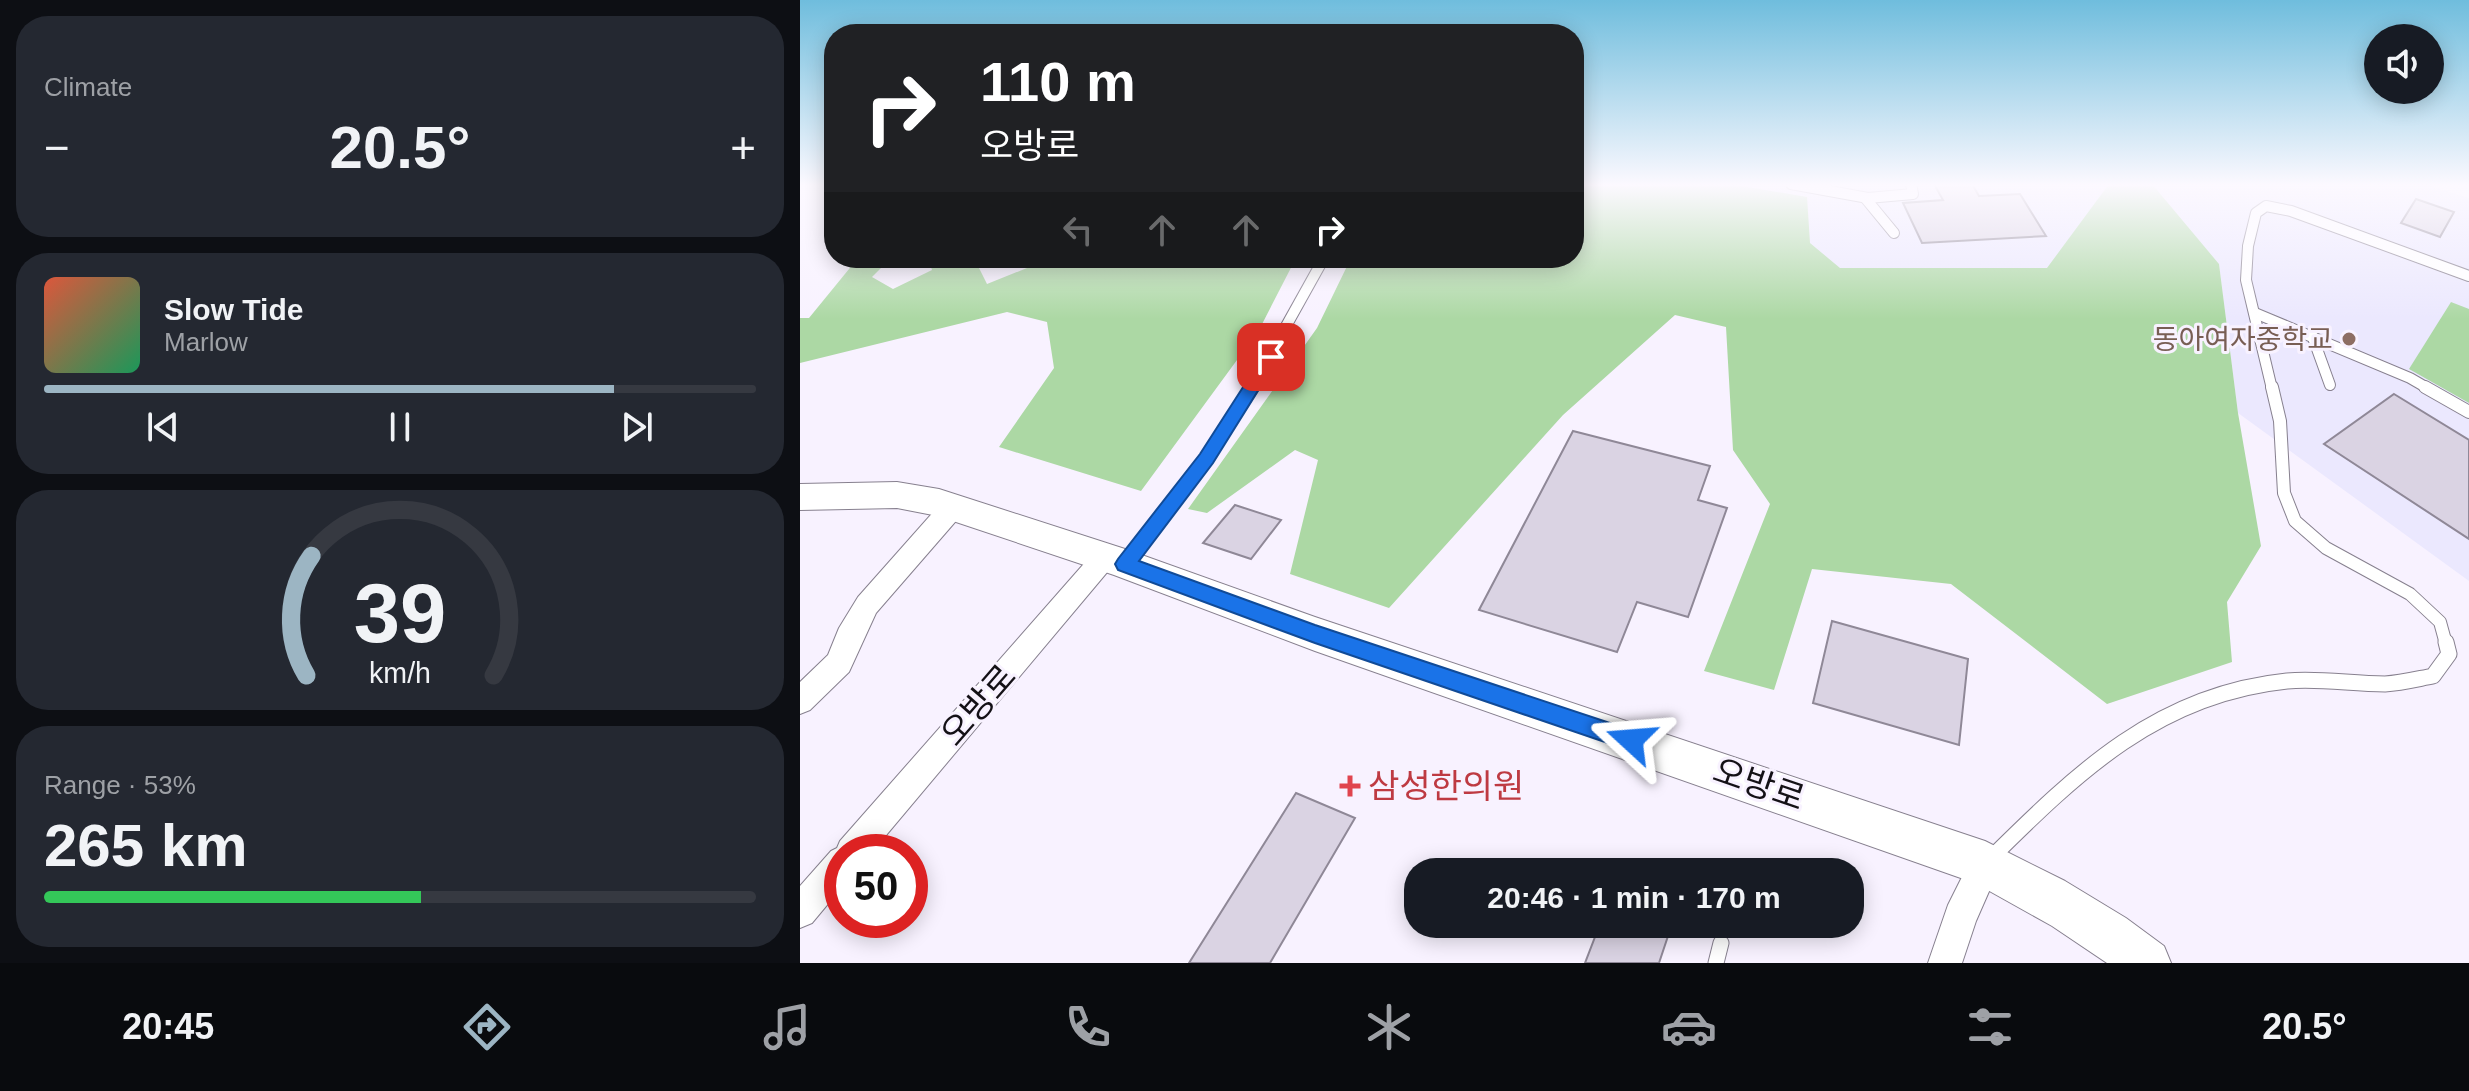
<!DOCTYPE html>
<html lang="en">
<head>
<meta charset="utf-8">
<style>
	:root { --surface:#171b24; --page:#242831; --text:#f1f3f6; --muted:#9ea1a6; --line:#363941; --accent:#9cb5c3 }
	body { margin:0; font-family:Arial,"Noto Sans KR",sans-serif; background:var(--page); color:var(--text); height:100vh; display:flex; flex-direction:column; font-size:30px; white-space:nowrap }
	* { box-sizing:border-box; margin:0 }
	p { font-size:26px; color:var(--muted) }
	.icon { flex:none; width:44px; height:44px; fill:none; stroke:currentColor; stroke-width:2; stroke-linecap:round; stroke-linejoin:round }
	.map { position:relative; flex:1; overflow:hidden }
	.drawer { display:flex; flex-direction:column; gap:16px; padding:16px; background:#0d0f14; width:800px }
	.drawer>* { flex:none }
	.guide { position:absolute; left:24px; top:24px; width:760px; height:244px; border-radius:32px; box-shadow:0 4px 20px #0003; background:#202124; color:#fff; overflow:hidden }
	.fabs { position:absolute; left:1564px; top:24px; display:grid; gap:16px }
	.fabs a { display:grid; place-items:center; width:80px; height:80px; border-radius:50%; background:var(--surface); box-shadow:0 4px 20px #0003; font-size:40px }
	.speed { position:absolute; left:24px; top:834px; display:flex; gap:16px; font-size:40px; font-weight:700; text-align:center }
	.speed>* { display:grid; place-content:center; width:104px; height:104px; border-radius:50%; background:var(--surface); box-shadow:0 4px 20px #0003; line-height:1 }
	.speed .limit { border:12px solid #d22; background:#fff; color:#111 }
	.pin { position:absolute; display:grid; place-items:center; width:68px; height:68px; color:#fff; margin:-34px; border-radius:16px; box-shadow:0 4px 12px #0006 }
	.me { position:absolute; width:88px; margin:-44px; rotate:289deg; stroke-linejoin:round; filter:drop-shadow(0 0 6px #0008) }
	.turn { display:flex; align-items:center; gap:28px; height:168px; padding:0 24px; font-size:36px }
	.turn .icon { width:104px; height:104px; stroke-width:2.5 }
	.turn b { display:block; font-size:56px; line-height:68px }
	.lanes { display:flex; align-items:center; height:76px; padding:0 24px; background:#0003; justify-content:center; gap:40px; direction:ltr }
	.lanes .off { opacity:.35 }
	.big { font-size:60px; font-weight:800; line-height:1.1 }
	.drawer .card { flex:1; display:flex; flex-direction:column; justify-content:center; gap:12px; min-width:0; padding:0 28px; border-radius:32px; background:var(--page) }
	.drawer .dial { align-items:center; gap:0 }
	.dial svg { height:208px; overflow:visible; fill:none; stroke:var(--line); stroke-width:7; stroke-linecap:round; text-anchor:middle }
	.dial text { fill:var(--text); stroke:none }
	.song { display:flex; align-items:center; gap:24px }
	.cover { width:96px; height:96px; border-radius:12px; background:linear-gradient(135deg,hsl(10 70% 55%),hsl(150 70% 35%)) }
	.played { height:8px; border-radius:4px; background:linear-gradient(90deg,var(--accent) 80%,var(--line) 80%) }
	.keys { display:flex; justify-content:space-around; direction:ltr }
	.heat { display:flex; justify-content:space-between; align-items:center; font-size:44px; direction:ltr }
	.charge { height:12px; border-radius:6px; background:linear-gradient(90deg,#34c759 53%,var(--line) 0) }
	.trip { position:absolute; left:604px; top:858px; width:460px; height:80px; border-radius:32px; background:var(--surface); box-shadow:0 4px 20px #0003; font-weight:800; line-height:80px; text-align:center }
	.tab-bar { display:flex; height:128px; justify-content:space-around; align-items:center; background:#090b0e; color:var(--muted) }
	.tab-bar .icon { width:56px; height:56px }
	.tab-bar .on { color:var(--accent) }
	.tab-bar b { font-size:36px; color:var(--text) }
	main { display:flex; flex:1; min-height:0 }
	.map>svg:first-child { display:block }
</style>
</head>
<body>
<main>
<section class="drawer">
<div class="card"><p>Climate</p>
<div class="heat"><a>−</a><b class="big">20.5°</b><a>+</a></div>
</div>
<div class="card">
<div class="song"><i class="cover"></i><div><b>Slow Tide</b><p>Marlow</p></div></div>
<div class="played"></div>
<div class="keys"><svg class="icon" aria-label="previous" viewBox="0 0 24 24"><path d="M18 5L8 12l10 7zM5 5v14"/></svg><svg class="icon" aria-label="pause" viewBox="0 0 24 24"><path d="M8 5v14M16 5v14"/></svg><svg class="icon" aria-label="next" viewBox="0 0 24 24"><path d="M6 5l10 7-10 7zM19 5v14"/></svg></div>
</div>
<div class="card dial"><svg viewBox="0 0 100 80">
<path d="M14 69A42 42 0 1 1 86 69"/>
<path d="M14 69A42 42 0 0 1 16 23" stroke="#9cb5c3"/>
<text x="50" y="56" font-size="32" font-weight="700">39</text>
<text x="50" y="72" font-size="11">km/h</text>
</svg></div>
<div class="card"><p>Range · 53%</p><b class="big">265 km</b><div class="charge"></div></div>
</section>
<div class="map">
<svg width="1669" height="963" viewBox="0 0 1669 963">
	<rect width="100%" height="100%" fill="#f8f2ff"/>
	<g fill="#ebe8fe">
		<polygon points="774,184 1309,184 1248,268 1040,268"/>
		<polygon points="1352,184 1623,184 1669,198 1669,581 1438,413 1419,264"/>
	</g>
	<g fill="#acd8a4">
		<polygon points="774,184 930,184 1007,197 1010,243 1040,268 1247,268 1309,184 1352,184 1419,264 1438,413 1461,546 1427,602 1432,662 1307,704 1151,584 1012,569 974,690 904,671 970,504 933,450 926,327 875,315 763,415 589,608 490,574 518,460 495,450 407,513 388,509 517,328 551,258 774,258"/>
		<polygon points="58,258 91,258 72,277 93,289 132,270 128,258 190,258 179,268 187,284 227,268 240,258 496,258 459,330 341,491 199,447 254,368 247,322 207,312 0,363 0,318 9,318"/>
		<polygon points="1651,302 1669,309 1669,403 1609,369"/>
	</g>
	<g fill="#dad3e3" stroke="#8f8897" stroke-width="2">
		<polygon points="1134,184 1172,184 1179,196 1220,194 1246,236 1122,243 1103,203 1143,200"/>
		<polygon points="1616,199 1654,212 1640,237 1601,223"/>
		<polygon points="1594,394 1669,440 1669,539 1524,444"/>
		<polygon points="773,431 910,466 898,500 927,508 888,617 837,602 817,652 679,610"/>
		<polygon points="435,505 481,520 451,559 403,543"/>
		<polygon points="1032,621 1168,659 1159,745 1013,703"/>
		<polygon points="496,793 555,818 470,963 389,963"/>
		<polygon points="800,924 872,924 859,963 785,963"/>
	</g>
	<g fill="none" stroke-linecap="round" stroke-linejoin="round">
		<g stroke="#87808f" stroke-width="12">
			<g id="service-far2">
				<polyline points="991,184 1068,198 1113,194 1111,184"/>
				<polyline points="1066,199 1094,233"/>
				<polyline points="1455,313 1610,378 1629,389"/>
				<polyline points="1512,335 1530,385"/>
				<polyline points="451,389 524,258"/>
				<polyline points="1472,389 1446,280 1448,246 1456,213 1466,206 1491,211 1669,276"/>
			</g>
		</g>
		<g stroke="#87808f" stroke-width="14">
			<g id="service-far1">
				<polyline points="1472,387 1480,421 1484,493 1495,521 1526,548 1610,594 1640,622 1646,644"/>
				<polyline points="1625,387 1669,412"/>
				<polyline points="325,564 407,458 453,387"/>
			</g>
		</g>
		<g stroke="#87808f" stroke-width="17">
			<g id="service">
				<path d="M 1190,859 C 1278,772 1358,694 1487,681 C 1520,678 1552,684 1585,684 C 1601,683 1617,679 1633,676 L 1649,654 L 1646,642"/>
				<polyline points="916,963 921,943"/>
			</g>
		</g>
		<g stroke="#87808f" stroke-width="2">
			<g id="minor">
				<polygon points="153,497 162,500 165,507 162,514 76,613 49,672 10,710 0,714 0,682 28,655 39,628 58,597 144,500"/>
				<polygon points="305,547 314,550 318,557 314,564 72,852 42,852 42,887 12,923 0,928 0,886 31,851 37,848 40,841 296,550"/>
				<polygon points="1185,848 1196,853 1201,864 1176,921 1162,963 1128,963 1148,905 1174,853"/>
			</g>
		</g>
		<g stroke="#87808f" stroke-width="2">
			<polygon id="secondary" points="97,482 139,489 325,549 515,617 1185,841 1265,881 1326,918 1364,946 1371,963 1307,963 1252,926 1175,883 515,651 314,575 138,516 97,508 0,510 0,484"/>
		</g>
		<use href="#service-far2" stroke="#fff" stroke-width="10"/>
		<use href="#service-far1" stroke="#fff" stroke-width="12"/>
		<use href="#service" stroke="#fff" stroke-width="15"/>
		<use href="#minor" fill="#fff" fill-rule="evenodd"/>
		<use href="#secondary" fill="#fff" fill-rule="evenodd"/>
	</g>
	<linearGradient id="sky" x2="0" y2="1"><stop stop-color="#6fbddd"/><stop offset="0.58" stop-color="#fcf9ff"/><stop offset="1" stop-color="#fcf9ff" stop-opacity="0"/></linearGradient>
	<rect width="1669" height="319" fill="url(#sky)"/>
	<polygon fill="#1a73e8" stroke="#114b97" stroke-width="2" points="471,351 479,357 413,463 339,561 515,625 831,730 839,733 842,740 839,748 831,751 515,643 318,570 315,564 318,559 400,454 465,353"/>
	<circle fill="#8d6e63" stroke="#f8f2ff" stroke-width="3" cx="1549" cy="339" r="8"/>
	<path fill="#e0444e" stroke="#f8f2ff" stroke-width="3" d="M546 774h8v8h8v8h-8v8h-8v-8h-8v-8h8z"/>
	<g text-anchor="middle" stroke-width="6" stroke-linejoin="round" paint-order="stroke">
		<g font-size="28" fill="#785e54" stroke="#f8f2ff" text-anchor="end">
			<text x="1533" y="349">동아여자중학교</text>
		</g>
		<g font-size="34" fill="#141116" stroke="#f8f2ff">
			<text transform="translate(178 705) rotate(-49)" y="12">오방로</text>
			<text transform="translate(959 784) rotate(19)" y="12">오방로</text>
		</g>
		<g font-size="34" fill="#be3a42" stroke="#f8f2ff" text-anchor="start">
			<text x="568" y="798">삼성한의원</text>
		</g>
	</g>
</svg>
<div class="fabs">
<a><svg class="icon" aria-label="sound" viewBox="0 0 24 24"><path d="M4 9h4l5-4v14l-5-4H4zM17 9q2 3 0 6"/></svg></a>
</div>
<div class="speed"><div class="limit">50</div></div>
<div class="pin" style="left:471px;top:357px;background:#d93025"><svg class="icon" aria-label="arrive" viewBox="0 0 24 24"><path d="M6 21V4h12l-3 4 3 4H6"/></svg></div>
<svg class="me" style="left:831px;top:740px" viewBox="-20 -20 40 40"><path d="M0-17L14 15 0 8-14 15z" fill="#1a73e8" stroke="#fff" stroke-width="4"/></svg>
<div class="trip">20:46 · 1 min · 170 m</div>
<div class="guide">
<div class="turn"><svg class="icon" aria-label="right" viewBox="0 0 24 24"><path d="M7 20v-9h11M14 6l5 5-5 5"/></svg><div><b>110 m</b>오방로</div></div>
<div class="lanes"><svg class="icon off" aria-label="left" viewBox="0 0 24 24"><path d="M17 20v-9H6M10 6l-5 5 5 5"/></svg><svg class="icon off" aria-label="ahead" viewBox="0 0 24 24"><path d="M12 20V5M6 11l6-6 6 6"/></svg><svg class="icon off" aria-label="ahead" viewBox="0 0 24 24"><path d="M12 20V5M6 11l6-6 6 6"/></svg><svg class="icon" aria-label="right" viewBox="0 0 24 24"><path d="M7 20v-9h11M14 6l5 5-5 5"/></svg></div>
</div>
</div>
</main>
<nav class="tab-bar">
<b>20:45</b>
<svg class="icon on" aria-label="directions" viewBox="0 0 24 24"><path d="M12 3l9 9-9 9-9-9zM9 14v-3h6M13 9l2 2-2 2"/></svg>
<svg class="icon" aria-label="music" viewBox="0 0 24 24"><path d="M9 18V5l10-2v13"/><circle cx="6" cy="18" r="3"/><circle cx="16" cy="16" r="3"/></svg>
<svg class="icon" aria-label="phone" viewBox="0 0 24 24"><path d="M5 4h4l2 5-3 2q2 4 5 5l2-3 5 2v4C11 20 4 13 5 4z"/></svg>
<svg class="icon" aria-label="climate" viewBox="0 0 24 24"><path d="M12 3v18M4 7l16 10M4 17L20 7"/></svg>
<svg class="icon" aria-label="car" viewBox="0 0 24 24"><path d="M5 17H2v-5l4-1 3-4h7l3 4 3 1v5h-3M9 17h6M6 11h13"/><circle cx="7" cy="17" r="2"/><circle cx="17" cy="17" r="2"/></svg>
<svg class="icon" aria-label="filters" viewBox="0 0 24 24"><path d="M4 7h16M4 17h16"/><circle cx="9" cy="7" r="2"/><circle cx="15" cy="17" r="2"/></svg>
<b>20.5°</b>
</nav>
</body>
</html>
